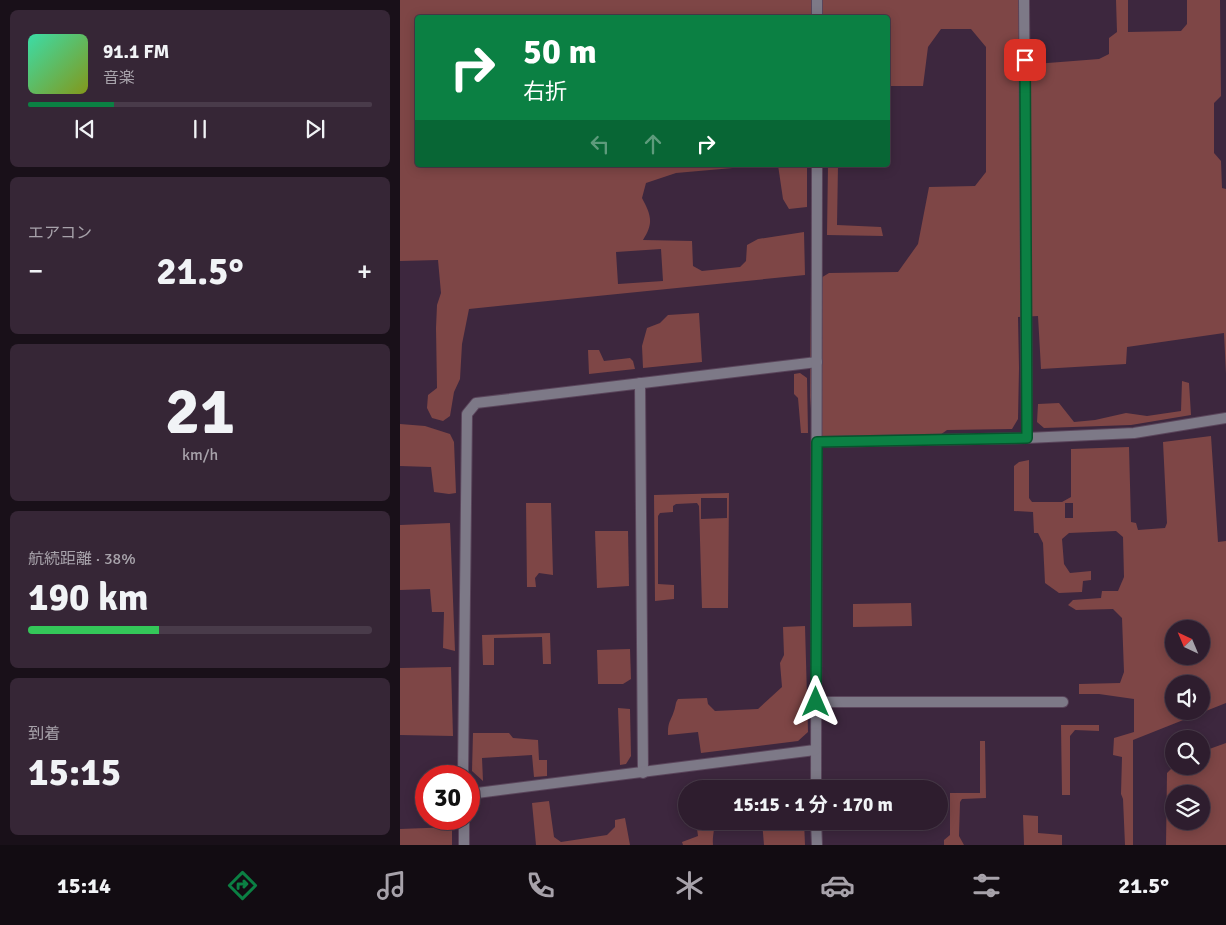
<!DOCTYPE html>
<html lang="ja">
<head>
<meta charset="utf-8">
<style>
	:root { --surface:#2e1d2e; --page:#362636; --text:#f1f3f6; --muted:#a7a2aa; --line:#493b4a; --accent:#0b8043 }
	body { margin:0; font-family:Signika,"Noto Sans JP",sans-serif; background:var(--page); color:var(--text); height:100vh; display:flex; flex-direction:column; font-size:19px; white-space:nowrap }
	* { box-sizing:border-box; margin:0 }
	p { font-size:16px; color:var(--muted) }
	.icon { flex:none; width:28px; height:28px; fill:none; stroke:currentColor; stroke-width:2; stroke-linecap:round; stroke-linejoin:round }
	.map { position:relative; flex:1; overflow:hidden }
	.side { display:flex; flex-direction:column; gap:10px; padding:10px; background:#191019; width:400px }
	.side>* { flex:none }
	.hud { position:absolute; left:15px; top:15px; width:475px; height:152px; border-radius:5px; box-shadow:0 2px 12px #0003,0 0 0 1px var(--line); background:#0b8043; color:#fff; overflow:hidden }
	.needle { width:32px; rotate:316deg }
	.tools { position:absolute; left:765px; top:620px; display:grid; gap:10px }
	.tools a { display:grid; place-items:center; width:45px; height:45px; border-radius:50%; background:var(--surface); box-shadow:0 2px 12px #0003,0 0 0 1px var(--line); font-size:25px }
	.speed { position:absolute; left:15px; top:765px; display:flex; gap:10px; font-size:25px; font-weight:700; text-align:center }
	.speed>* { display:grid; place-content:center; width:65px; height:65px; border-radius:50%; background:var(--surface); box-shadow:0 2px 12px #0003,0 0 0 1px var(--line); line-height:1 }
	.speed .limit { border:8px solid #d22; background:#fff; color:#111 }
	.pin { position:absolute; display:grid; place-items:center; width:42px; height:42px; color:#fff; margin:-21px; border-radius:10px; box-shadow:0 2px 8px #0006 }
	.me { position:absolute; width:55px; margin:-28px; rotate:0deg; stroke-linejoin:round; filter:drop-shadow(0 0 4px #0008) }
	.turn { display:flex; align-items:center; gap:18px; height:105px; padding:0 25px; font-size:22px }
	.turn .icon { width:65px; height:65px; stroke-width:2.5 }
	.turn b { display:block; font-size:35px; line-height:42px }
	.lanes { display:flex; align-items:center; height:48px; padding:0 25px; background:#0003; justify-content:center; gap:25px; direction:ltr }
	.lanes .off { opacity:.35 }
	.big { font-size:38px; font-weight:700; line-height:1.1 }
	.side .card { flex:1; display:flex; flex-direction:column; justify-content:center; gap:8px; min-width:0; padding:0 18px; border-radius:8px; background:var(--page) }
	.side .dial { align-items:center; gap:0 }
	.dial b { font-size:65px; line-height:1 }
	.song { display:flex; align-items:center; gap:15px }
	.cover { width:60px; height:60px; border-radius:8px; background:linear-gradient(135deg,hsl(160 70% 55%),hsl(70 70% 35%)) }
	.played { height:5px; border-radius:2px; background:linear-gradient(90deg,var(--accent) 25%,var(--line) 25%) }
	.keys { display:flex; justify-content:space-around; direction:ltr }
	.heat { display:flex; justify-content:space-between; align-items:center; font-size:28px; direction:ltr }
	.charge { height:8px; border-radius:4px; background:linear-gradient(90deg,#34c759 38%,var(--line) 0) }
	.trip { position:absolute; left:278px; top:780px; width:270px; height:50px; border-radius:25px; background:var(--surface); box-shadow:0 2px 12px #0003,0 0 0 1px var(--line); font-weight:700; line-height:50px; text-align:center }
	.tab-bar { display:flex; height:80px; justify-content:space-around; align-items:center; background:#120c12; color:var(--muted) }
	.tab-bar .icon { width:35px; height:35px }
	.tab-bar .selected { color:var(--accent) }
	.tab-bar b { font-size:22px; color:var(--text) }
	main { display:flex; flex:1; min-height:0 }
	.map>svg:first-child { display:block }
</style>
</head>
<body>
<main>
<section class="side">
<div class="card">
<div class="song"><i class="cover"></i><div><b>91.1 FM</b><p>音楽</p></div></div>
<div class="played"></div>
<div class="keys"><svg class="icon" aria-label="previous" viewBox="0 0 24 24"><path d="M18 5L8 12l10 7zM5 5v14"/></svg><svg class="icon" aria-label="pause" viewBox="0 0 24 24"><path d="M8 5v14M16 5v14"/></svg><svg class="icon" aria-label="next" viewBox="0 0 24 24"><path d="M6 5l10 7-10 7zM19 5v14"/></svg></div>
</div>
<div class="card"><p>エアコン</p>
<div class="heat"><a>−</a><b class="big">21.5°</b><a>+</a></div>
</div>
<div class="card dial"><b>21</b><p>km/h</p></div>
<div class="card"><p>航続距離 · 38%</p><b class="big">190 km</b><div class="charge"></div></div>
<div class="card"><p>到着</p><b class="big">15:15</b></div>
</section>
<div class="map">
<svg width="826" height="845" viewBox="0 0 826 845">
	<rect width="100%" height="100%" fill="#3d273e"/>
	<g fill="#7e4646" fill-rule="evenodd">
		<path d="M 0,0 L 621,0 L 622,65 L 699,59 L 709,54 L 709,38 L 717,32 L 716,0 L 728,0 L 728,32 L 781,31 L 787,24 L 787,0 L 820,0 L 821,96 L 814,103 L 814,153 L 821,161 L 822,188 L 826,189 L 826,374 L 824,333 L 727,347 L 726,364 L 641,369 L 638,316 L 618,317 L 619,368 L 618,419 L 612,429 L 547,430 L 540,435 L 421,438 L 413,434 L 410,397 L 411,284 L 429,273 L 498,272 L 518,244 L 529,187 L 575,186 L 586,172 L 586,47 L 571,29 L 541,29 L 528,47 L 523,86 L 488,86 L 488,18 L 18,18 L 18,165 L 366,165 L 276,173 L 246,183 L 242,198 C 251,215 254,223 243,240 L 292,241 L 293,266 L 302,271 L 340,267 L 346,261 L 347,245 L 358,239 L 404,232 L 405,275 L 69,309 L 62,344 L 60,379 L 54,392 L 50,416 L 43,421 L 32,418 L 27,408 L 28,395 L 37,388 L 36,328 L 37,305 L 41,293 L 38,260 L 0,261 ZM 261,249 L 263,281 L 218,284 L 216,252 Z"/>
		<polygon points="378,165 407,165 407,207 389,209 383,199"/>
		<polygon points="428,165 438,165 437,225 481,227 483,236 427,235"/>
		<polygon points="299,313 302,362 243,368 242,346 247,328 260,323 268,315"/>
		<polygon points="188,350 199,350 204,361 230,358 233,361 235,369 189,374"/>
		<polygon points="400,373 407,378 408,433 401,433 398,398 394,394 394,374"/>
		<polygon points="782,381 789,383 791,415 731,425 644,428 637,422 638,404 659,403 674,422 695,420 726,413 747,416 781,411"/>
		<polygon points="0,424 25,426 50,434 54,442 56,493 49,494 34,492 31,467 0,466"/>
		<path d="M 811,436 L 818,542 L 826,541 L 826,703 L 733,740 L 733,845 L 725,845 L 723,799 L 721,794 L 722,757 L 713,755 L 714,738 L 734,732 L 734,699 L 699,694 L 679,694 L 679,684 L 720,683 L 724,672 L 722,618 L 713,609 L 676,610 L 668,605 L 673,600 L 701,598 L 702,591 L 718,591 L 724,577 L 723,537 L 716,531 L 669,533 L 662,539 L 664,564 L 670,573 L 691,571 L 691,580 L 683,581 L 682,592 L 659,593 L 645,583 L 643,543 L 638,533 L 634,533 L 633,512 L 614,511 L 614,466 L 619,462 L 629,460 L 629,498 L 632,502 L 662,502 L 671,497 L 671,449 L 729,447 L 731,522 L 736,523 L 738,530 L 765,528 L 767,523 L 763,442 ZM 665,503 L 673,503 L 673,518 L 665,518 ZM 774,629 L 801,629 L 801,656 L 774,656 ZM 774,684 L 801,684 L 801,711 L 774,711 Z"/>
		<path d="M 329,493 L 328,608 L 302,608 L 299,506 L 297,503 L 276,504 L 273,506 L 273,512 L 260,513 L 258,516 L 258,584 L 274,585 L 274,599 L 255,601 L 254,495 ZM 301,498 L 327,498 L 327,518 L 301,519 Z"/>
		<polygon points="126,503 151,503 153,575 139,573 135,578 136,587 127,587"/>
		<polygon points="50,523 55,651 43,648 44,612 32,612 30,589 0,590 0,525"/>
		<polygon points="195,531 228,531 229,586 197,588"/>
		<polygon points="511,603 512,626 453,627 453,604"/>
		<path d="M 405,626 L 408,732 L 398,741 L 301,753 L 298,732 L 268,735 C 268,721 270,723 274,711 C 276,706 275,703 278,699 L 307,698 L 308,704 L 315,711 L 358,709 L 382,687 L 380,663 L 384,655 L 383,627 Z"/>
		<polygon points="150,633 151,664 143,664 142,637 94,638 94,665 83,665 82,635"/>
		<polygon points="230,649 231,679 223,684 198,684 197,650"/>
		<polygon points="51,667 53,736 0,735 0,668"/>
		<polygon points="218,708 230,709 231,756 226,764 220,765"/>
		<polygon points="661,725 699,725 699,731 675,730 670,736 670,795 662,795"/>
		<polygon points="73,733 109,733 113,738 138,740 139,760 147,760 147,776 134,777 132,755 82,758 83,781 72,771"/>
		<polygon points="580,741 585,741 586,798 562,799 560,802 559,836 564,845 544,845 544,840 550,835 550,793 580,793"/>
		<path d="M 826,743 L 826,845 L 766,845 L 767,773 L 774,766 L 801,766 L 801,752 ZM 774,794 L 801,794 L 801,821 L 774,821 Z"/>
		<polygon points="149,801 154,837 161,842 207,835 215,827 215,820 225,818 230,845 136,845 132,803"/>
		<polygon points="623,815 638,816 638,833 662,835 662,845 624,845"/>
		<path d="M 296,821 L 314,821 C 315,830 312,836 313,845 L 283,845 L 282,842 L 298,836 Z"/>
		<polygon points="362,821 404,821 405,845 364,845"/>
		<polygon points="52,827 52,845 0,845 0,829"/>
	</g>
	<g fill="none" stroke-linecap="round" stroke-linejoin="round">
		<g stroke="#5a455b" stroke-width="12">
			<g id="minor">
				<polyline points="417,0 417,18"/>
				<polyline points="624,0 627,438"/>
				<polyline points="240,383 243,773"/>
				<polyline points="417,442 627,438 734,433 826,418"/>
				<polyline points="416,702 663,702"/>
				<polyline points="63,776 67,414 76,403 417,362"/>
				<polyline points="416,789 417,165"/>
				<polyline points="69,794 415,750"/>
				<polyline points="64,819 64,845"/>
				<polyline points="416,821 417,845"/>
			</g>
		</g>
		<use href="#minor" stroke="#7d7987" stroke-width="10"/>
	</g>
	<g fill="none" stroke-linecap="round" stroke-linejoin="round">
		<g stroke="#07532c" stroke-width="12">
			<polyline id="route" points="416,702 417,442 627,438 625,60"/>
		</g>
		<use href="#route" stroke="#0b8043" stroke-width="9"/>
	</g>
</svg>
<div class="tools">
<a><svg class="needle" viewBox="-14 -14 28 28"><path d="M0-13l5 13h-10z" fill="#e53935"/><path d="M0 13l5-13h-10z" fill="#a7a2aa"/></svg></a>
<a><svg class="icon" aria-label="sound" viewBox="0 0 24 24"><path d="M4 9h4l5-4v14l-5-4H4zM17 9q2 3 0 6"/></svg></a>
<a><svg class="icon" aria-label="search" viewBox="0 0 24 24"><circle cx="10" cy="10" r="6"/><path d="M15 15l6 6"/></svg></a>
<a><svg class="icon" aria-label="layers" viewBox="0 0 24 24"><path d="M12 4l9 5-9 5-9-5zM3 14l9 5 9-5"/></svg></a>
</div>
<div class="speed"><div class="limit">30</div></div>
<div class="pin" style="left:625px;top:60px;background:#d93025"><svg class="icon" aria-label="arrive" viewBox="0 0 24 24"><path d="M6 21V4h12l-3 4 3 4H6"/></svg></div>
<svg class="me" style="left:416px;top:702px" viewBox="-20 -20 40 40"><path d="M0-17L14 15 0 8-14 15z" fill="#0b8043" stroke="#fff" stroke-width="4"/></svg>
<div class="trip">15:15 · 1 分 · 170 m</div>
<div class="hud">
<div class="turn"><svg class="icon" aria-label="right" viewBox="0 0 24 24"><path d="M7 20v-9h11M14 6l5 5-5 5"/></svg><div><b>50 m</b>右折</div></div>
<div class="lanes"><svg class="icon off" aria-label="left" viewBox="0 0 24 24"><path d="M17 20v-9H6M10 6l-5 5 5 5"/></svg><svg class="icon off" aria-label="ahead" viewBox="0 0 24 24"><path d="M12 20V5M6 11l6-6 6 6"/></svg><svg class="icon" aria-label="right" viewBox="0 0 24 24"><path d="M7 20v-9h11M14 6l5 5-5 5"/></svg></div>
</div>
</div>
</main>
<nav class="tab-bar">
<b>15:14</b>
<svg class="icon selected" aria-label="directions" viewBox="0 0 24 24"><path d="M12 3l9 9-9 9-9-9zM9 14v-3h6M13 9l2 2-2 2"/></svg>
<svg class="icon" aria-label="music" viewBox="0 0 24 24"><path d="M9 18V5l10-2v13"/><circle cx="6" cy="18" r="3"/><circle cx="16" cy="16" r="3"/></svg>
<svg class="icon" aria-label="phone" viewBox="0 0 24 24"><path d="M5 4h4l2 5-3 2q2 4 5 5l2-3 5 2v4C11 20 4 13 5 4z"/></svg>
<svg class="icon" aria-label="climate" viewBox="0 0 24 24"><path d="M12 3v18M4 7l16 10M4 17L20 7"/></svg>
<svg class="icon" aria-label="car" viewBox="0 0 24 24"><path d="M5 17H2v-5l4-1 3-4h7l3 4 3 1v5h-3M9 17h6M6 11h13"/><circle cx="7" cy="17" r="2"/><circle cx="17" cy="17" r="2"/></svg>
<svg class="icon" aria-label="filters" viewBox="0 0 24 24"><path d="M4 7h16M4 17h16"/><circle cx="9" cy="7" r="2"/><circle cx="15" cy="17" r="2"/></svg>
<b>21.5°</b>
</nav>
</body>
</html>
